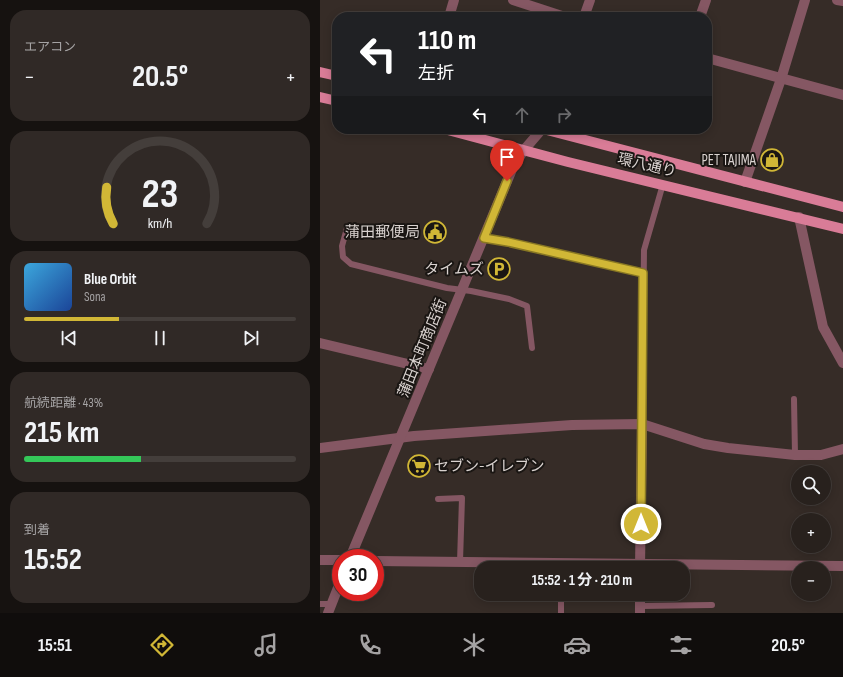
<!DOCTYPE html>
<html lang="ja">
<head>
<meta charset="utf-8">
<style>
	:root { --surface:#28211d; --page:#302926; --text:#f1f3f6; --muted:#a5a3a4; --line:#443e3b; --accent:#d1b736 }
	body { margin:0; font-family:"Sofia Sans Condensed","Noto Sans JP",sans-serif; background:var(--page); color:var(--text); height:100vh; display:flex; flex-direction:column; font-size:15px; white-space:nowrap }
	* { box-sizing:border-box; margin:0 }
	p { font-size:13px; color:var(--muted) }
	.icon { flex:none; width:22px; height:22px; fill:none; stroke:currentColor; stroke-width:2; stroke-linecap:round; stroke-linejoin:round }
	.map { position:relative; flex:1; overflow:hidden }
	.details { display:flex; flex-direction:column; gap:10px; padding:10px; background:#161210; width:320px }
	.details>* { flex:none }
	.banner { position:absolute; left:12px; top:12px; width:380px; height:122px; border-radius:16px; box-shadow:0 2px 10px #0003,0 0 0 1px var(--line); background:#202124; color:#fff; overflow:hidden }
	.tools { position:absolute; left:471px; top:465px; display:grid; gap:8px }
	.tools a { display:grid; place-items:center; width:40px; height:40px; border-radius:50%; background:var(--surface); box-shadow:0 2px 10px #0003,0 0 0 1px var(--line); font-size:20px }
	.speed { position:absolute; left:12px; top:549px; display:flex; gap:8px; font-size:20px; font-weight:700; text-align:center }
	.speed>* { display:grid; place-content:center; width:52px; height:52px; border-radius:50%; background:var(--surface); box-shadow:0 2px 10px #0003,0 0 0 1px var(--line); line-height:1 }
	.speed .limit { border:6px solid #d22; background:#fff; color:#111 }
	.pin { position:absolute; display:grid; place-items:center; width:34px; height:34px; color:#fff; margin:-41px -17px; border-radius:50% 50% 50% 0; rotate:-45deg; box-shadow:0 0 4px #0007 }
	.pin .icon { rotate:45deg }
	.me { position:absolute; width:44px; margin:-22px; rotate:0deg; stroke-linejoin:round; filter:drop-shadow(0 0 3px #0008) }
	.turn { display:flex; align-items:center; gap:14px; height:84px; padding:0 20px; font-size:18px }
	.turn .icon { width:52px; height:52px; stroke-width:2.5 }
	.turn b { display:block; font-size:28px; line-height:34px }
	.lanes { display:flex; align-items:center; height:38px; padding:0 20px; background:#0003; justify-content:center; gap:20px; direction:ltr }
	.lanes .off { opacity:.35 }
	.big { font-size:30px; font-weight:700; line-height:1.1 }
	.details .card { flex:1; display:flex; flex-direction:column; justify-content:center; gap:6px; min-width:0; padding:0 14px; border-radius:16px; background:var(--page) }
	.details .dial { align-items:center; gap:0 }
	.dial svg { height:104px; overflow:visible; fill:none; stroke:var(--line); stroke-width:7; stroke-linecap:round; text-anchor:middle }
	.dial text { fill:var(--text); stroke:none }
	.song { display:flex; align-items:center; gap:12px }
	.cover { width:48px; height:48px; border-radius:6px; background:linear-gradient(135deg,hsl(200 70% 55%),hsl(220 70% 35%)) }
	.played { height:4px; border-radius:2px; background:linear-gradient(90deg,var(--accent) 35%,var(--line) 35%) }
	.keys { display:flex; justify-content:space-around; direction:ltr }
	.heat { display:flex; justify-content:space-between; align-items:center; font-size:22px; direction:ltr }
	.charge { height:6px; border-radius:3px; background:linear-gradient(90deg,#34c759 43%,var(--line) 0) }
	.trip { position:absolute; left:154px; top:561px; width:216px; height:40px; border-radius:16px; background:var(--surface); box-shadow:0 2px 10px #0003,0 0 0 1px var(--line); font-weight:700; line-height:40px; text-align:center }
	.tab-bar { display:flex; height:64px; justify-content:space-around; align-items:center; background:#100d0c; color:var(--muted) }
	.tab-bar .icon { width:28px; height:28px }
	.tab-bar .current { color:var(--accent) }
	.tab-bar b { font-size:18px; color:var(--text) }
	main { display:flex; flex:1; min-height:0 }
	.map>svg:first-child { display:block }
</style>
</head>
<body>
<main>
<section class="details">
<div class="card"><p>エアコン</p>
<div class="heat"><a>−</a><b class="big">20.5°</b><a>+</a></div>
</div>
<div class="card dial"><svg viewBox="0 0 100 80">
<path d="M14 69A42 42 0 1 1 86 69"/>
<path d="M14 69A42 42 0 0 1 9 41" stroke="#d1b736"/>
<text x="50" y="56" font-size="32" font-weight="700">23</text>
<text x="50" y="72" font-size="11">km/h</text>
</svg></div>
<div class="card">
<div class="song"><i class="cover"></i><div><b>Blue Orbit</b><p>Sona</p></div></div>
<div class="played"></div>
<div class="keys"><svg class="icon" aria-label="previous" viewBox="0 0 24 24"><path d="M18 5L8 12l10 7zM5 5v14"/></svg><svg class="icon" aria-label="pause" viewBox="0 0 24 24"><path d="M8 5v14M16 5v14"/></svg><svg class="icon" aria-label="next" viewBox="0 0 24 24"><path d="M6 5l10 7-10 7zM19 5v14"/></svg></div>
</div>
<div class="card"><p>航続距離 · 43%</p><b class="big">215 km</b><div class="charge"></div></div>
<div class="card"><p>到着</p><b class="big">15:52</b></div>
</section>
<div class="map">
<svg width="523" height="613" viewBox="0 0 523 613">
	<rect width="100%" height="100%" fill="#362c27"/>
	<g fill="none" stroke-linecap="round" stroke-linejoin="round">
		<g stroke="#855763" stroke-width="6">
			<polyline points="27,228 22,246 23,257 31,264 127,288 151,291 189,299 207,306 212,348"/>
			<polyline points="164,238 188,242 323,273"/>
			<polyline points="474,399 475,455"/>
			<polyline points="322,424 324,250 343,184"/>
			<polyline points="118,499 142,498 140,562"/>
			<polyline points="0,604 11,604"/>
			<polyline points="320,606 392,605"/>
			<polyline points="241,613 241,594"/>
		</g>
		<g stroke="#855763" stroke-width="10">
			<polyline points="193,0 245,17"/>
			<polyline points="517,0 523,1"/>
			<polyline points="129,17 134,0"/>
			<polyline points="380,17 386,0"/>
			<polyline points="387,58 523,95"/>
			<polyline points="425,182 461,79 485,0"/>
			<polyline points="479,217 503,327 523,363"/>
			<polyline points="0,343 109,369"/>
			<polyline points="0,448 94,436 252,425 322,424 384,444 408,448 475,455 501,455 523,449"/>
			<polyline points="0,560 21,560"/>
			<polyline points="55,561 523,566"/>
			<polyline points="320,568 322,424"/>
			<polyline points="320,613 320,594"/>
		</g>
		<g stroke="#855763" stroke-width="10">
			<polyline points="264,17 270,0"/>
			<polyline points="30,558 193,167 204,150 222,129"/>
			<polyline points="8,613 21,580"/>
		</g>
		<g stroke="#d97c97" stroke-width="10">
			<polyline points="0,72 17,76"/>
			<polyline points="0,97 17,101"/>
			<polyline points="124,129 248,162 523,229"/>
			<polyline points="223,129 523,207"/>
		</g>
	</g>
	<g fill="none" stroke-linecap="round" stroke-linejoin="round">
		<g stroke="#887723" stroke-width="10">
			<polyline id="route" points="187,181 164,238 188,242 323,273 321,524"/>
		</g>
		<use href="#route" stroke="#d1b736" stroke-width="7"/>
	</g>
	<defs>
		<g id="shop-ring" transform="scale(1.15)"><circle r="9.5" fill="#1a1613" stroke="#d1b736" stroke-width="1.5"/><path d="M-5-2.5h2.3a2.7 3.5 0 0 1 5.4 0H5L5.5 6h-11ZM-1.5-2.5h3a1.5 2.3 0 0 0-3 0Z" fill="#d1b736"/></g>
		<g id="civic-ring" transform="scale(1.15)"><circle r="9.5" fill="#1a1613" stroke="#d1b736" stroke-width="1.5"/><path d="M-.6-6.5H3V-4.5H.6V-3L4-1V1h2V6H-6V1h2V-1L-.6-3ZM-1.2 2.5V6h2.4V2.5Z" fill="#d1b736"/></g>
		<g id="parking-ring" transform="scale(1.15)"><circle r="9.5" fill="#1a1613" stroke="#d1b736" stroke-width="1.5"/><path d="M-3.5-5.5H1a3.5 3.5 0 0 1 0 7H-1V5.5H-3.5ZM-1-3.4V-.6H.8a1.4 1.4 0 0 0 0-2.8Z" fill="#d1b736"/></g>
		<g id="supermarket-ring" transform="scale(1.15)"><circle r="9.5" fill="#1a1613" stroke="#d1b736" stroke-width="1.5"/><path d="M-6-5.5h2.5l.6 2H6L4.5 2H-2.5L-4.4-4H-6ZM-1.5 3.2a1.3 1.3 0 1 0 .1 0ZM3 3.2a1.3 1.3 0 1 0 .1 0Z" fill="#d1b736"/></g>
	</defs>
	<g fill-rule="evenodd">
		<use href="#shop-ring" x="452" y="160"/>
		<use href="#civic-ring" x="115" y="232"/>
		<use href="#parking-ring" x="179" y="269"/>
		<use href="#supermarket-ring" x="99" y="466"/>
	</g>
	<g text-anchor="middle" stroke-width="4" stroke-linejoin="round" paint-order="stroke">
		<g font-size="15" fill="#d9d2cf" stroke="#1a1613" text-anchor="end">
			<text x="436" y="165">PET TAJIMA</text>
			<text x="100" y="237">蒲田郵便局</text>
			<text x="164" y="274">タイムズ</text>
			<text x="114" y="471" text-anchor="start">セブン-イレブン</text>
		</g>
		<g font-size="15" fill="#d9d2cf" stroke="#1a1613">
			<text transform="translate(327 165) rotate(13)" y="5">環八通り</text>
			<text transform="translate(102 348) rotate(-68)" y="5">蒲田本町商店街</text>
		</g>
	</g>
</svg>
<div class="tools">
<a><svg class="icon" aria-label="search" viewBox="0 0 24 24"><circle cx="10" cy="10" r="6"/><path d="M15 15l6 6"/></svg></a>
<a>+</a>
<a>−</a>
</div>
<div class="speed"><div class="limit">30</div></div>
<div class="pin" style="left:187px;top:181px;background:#d93025"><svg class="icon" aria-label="arrive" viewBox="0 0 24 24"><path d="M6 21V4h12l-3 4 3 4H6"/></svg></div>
<svg class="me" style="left:321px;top:524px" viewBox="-20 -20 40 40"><circle r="17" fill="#d1b736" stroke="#fff" stroke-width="3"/><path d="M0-11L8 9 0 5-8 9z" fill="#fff"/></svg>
<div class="trip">15:52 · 1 分 · 210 m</div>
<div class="banner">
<div class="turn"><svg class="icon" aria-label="left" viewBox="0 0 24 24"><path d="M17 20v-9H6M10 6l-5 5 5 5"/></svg><div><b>110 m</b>左折</div></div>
<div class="lanes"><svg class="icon" aria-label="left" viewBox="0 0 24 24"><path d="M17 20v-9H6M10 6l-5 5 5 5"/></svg><svg class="icon off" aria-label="ahead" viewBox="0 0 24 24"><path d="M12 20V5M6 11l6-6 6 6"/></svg><svg class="icon off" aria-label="right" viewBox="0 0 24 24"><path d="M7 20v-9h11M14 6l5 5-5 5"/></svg></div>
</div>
</div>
</main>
<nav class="tab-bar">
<b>15:51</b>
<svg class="icon current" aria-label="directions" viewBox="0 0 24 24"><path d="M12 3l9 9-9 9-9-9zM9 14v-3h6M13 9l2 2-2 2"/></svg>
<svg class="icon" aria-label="music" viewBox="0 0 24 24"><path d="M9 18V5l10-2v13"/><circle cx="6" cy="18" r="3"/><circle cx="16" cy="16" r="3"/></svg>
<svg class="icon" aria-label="phone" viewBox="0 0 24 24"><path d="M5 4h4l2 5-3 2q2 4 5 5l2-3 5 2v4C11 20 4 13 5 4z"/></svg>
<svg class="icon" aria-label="climate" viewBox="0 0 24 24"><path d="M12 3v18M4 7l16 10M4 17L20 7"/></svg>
<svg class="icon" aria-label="car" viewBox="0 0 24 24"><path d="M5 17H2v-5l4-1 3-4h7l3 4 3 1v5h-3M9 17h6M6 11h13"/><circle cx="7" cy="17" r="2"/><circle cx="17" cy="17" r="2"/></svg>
<svg class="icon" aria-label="filters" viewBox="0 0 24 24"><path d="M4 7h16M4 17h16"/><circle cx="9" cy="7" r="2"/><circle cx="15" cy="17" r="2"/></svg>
<b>20.5°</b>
</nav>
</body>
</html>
